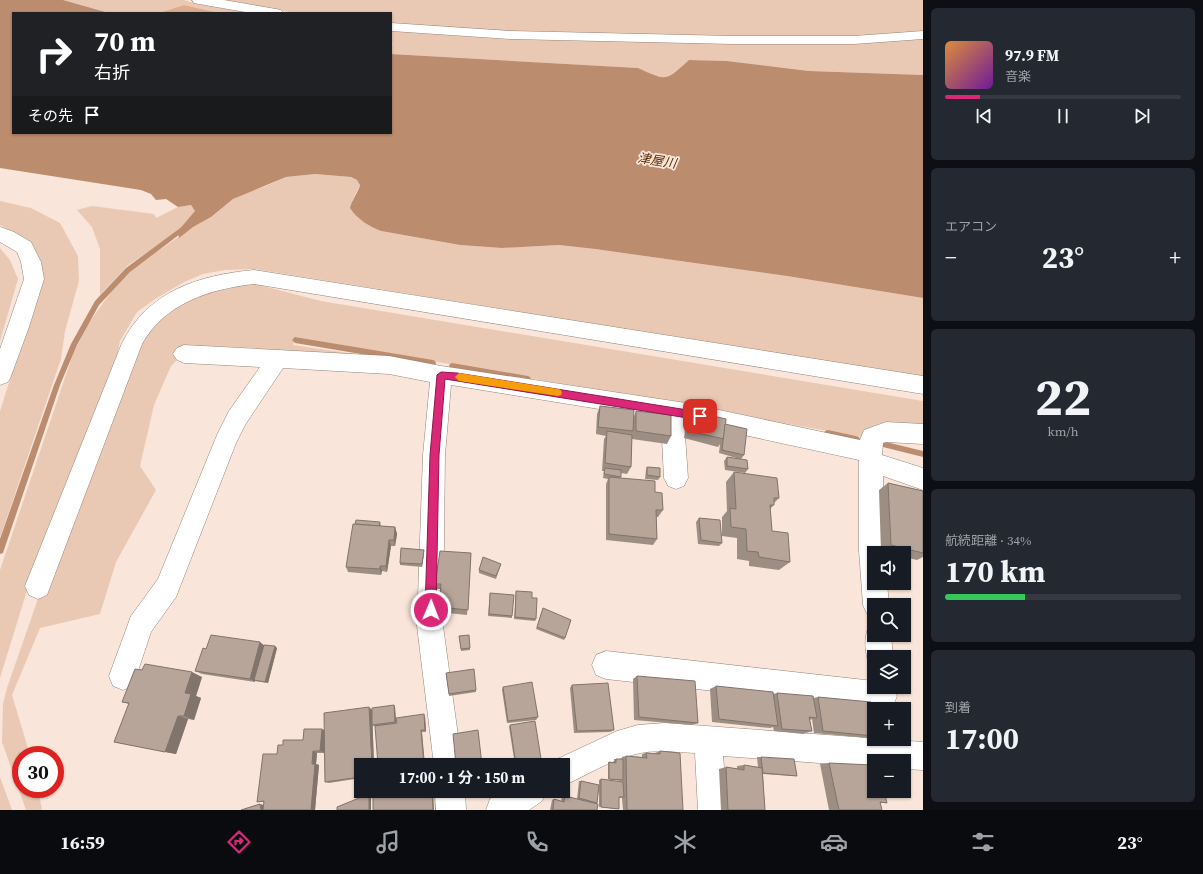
<!DOCTYPE html>
<html lang="ja">
<head>
<meta charset="utf-8">
<style>
	:root { --surface:#171b24; --page:#242831; --text:#f1f3f6; --muted:#9ea1a6; --line:#363941; --accent:#db2777 }
	body { margin:0; font-family:"Source Serif 4","Noto Sans JP",serif; background:var(--page); color:var(--text); height:100vh; display:flex; flex-direction:column; font-size:15px; white-space:nowrap }
	* { box-sizing:border-box; margin:0 }
	p { font-size:13px; color:var(--muted) }
	.icon { flex:none; width:22px; height:22px; fill:none; stroke:currentColor; stroke-width:2; stroke-linecap:round; stroke-linejoin:round }
	.map { position:relative; flex:1; overflow:hidden }
	.details { display:flex; flex-direction:column; gap:8px; padding:8px; background:#0d0f14; width:280px }
	.details>* { flex:none }
	.hud { position:absolute; left:12px; top:12px; width:380px; height:122px; border-radius:0px; box-shadow:0 1px 3px #0004; background:#202124; color:#fff; overflow:hidden }
	.tools { position:absolute; left:867px; top:546px; display:grid; gap:8px }
	.tools a { display:grid; place-items:center; width:44px; height:44px; border-radius:0px; background:var(--surface); box-shadow:0 1px 3px #0004; font-size:20px }
	.speed { position:absolute; left:12px; top:746px; display:flex; gap:8px; font-size:20px; font-weight:700; text-align:center }
	.speed>* { display:grid; place-content:center; width:52px; height:52px; border-radius:50%; background:var(--surface); box-shadow:0 1px 3px #0004; line-height:1 }
	.speed .limit { border:6px solid #d22; background:#fff; color:#111 }
	.pin { position:absolute; display:grid; place-items:center; width:34px; height:34px; color:#fff; margin:-17px; border-radius:8px; box-shadow:0 2px 6px #0006 }
	.me { position:absolute; width:44px; margin:-22px; rotate:1deg; stroke-linejoin:round; filter:drop-shadow(0 0 3px #0008) }
	.turn { display:flex; align-items:center; gap:14px; height:84px; padding:0 16px; font-size:18px }
	.turn .icon { width:52px; height:52px; stroke-width:2.5 }
	.turn b { display:block; font-size:28px; line-height:34px }
	.then { display:flex; align-items:center; height:38px; padding:0 16px; background:#0003; gap:8px; font-size:15px }
	.big { font-size:30px; font-weight:700; line-height:1.1 }
	.details .tile { flex:1; display:flex; flex-direction:column; justify-content:center; gap:6px; min-width:0; padding:0 14px; border-radius:6px; background:var(--page) }
	.details .dial { align-items:center; gap:0 }
	.dial b { font-size:52px; line-height:1 }
	.song { display:flex; align-items:center; gap:12px }
	.cover { width:48px; height:48px; border-radius:6px; background:linear-gradient(135deg,hsl(30 70% 55%),hsl(280 70% 35%)) }
	.played { height:4px; border-radius:2px; background:linear-gradient(90deg,var(--accent) 15%,var(--line) 15%) }
	.keys { display:flex; justify-content:space-around; direction:ltr }
	.heat { display:flex; justify-content:space-between; align-items:center; font-size:22px; direction:ltr }
	.charge { height:6px; border-radius:3px; background:linear-gradient(90deg,#34c759 34%,var(--line) 0) }
	.trip { position:absolute; left:354px; top:758px; width:216px; height:40px; border-radius:0px; background:var(--surface); box-shadow:0 1px 3px #0004; font-weight:700; line-height:40px; text-align:center }
	.tab-bar { display:flex; height:64px; justify-content:space-around; align-items:center; background:#090b0e; color:var(--muted) }
	.tab-bar .icon { width:28px; height:28px }
	.tab-bar .current { color:var(--accent) }
	.tab-bar b { font-size:18px; color:var(--text) }
	main { display:flex; flex:1; min-height:0 }
	.map>svg:first-child { display:block }
</style>
</head>
<body>
<main>
<div class="map">
<svg width="923" height="810" viewBox="0 0 923 810">
	<rect width="100%" height="100%" fill="#f9e5d9"/>
	<g fill="#eac9b4">
		<polygon points="63,0 184,0 197,4 252,13 219,13 184,5 159,13 109,13"/>
		<polygon points="222,0 923,0 923,32 853,37 732,37 510,31 391,24 391,13 296,13"/>
		<path d="M 391,30 L 510,37 L 923,39 L 923,75 L 809,71 L 727,61 L 689,60 C 665,83 668,82 638,68 L 391,54 L 391,45 L 393,44 L 391,41 Z"/>
		<path d="M 315,174 L 351,177 L 357,180 L 360,184 C 358,191 354,195 352,202 C 347,214 372,227 381,231 L 460,245 L 502,248 L 559,245 L 595,249 L 787,276 L 923,298 L 923,377 L 254,269 L 225,270 L 203,274 L 184,282 L 155,299 L 137,312 L 120,341 L 117,356 L 28,587 L 0,678 L 0,570 L 73,354 L 88,324 L 111,292 L 132,270 L 158,251 L 193,227 L 211,217 L 233,199 L 248,192 L 266,186 L 286,177 Z"/>
		<polygon points="0,201 31,208 60,223 78,256 79,281 65,331 61,359 0,538 0,411 27,326 42,268 21,237 0,225"/>
		<polygon points="191,205 196,211 178,231 127,266 100,295 100,249 92,227 77,210 92,206 154,214 156,218 178,207"/>
		<polygon points="0,248 10,260 18,279 0,341"/>
		<polygon points="251,283 321,301 923,401 923,430 862,437 296,337 293,345 390,359 182,355 171,366 154,405 140,466 156,490 116,562 100,614 40,628 12,695 30,755 21,755 21,789 38,789 42,810 26,810 2,742 3,704 7,688 41,590 136,350 149,327 192,296"/>
		<polygon points="0,777 12,810 0,810"/>
	</g>
	<polygon fill="#deac8d" points="184,5 219,13 159,13"/>
	<path fill="#bc8c6e" d="M 0,0 L 63,0 L 109,13 L 13,13 L 13,133 L 391,133 L 391,54 L 638,68 C 667,81 665,82 689,60 L 727,61 L 809,71 L 923,75 L 923,298 L 787,276 L 595,249 L 559,245 L 502,248 L 460,245 L 381,231 C 370,227 357,219 350,208 C 352,199 358,193 360,185 L 357,180 L 351,177 L 315,174 L 286,177 L 233,199 L 211,217 L 193,227 L 179,238 L 178,231 L 195,211 L 191,205 L 178,207 L 166,199 L 156,200 L 151,194 L 141,190 L 0,168 Z"/>
	<g fill="none" stroke-linecap="round" stroke-linejoin="round">
		<g fill="#bc8c6e" fill-rule="evenodd">
			<polygon points="183,226 187,226 188,228 130,272 99,305 77,345 60,385 4,550 3,553 0,554 0,539 54,385 71,344 95,301 126,268"/>
			<polygon points="295,337 433,360 435,361 436,363 435,365 433,366 295,343 292,340"/>
			<polygon points="452,363 528,376 530,377 531,379 530,381 528,382 452,369 450,368 449,366 450,364"/>
			<polygon points="828,430 856,436 859,437 860,439 859,441 856,442 828,436 825,435 824,433 825,431"/>
			<polygon points="886,442 923,451 923,457 883,447 882,445 883,443"/>
		</g>
		<g stroke="#968479" stroke-width="1">
			<g id="minor">
				<polygon points="192,0 224,0 276,9 281,10 283,13 251,13 199,4 194,3"/>
				<polygon points="391,23 511,31 733,36 854,36 923,31 923,39 854,44 733,44 511,39 391,31"/>
				<polygon points="0,227 14,232 31,242 41,262 44,279 29,327 11,376 8,382 0,385 0,349 24,279 21,262 17,252 0,242"/>
				<path d="M 254,270 L 923,376 L 923,394 L 254,284 C 210,289 165,303 142,344 L 47,595 L 38,599 L 29,595 L 25,586 L 122,343 C 148,291 199,275 254,270 Z"/>
				<polygon points="184,345 389,356 441,366 686,403 860,440 864,430 886,422 923,424 923,444 886,442 883,443 882,455 923,468 923,490 883,476 884,553 874,553 874,583 887,583 889,605 874,605 874,617 867,614 863,605 859,550 859,460 684,422 688,478 684,486 676,489 668,486 664,478 661,419 451,385 445,455 443,626 462,765 434,765 417,626 423,455 430,382 389,374 283,368 245,425 236,443 176,597 151,632 133,686 123,690 113,686 109,676 131,616 158,579 217,435 229,411 260,367 184,363 177,360 173,354 177,348"/>
				<path d="M 874,623 L 874,635 L 891,635 L 893,657 L 874,657 L 874,668 L 870,667 C 865,653 863,639 869,626 Z"/>
				<polygon points="606,651 874,681 874,687 893,687 897,696 893,706 885,709 876,709 606,679 596,675 592,665 596,655"/>
				<path d="M 665,723 L 923,742 L 923,770 L 904,769 L 904,761 L 874,761 L 874,767 L 723,756 L 728,810 L 698,810 L 695,753 C 676,752 655,749 636,754 C 610,760 587,775 563,786 L 563,765 L 551,765 L 553,761 L 617,731 L 638,725 Z"/>
				<polygon points="435,791 465,791 466,810 436,810"/>
				<polygon points="504,791 547,791 542,801 529,810 486,810 490,799"/>
			</g>
		</g>
		<use href="#minor" fill="#fff" fill-rule="evenodd"/>
	</g>
	<g fill="#9d8e84">
		<polygon points="600,406 634,417 636,411 671,436 667,444 632,439 632,433 632,435 631,467 627,474 621,473 620,478 655,492 663,510 658,517 656,517 657,539 653,545 606,540 606,484 608,479 603,478 604,471 602,471 604,439 606,436 596,434 597,414"/>
		<polygon points="692,411 725,424 744,455 741,459 748,469 745,473 725,470 724,461 727,457 740,459 719,453 720,444 718,447 684,438 687,419"/>
		<polygon points="647,467 660,477 658,480 645,479 646,470"/>
		<polygon points="734,472 779,498 774,503 774,505 770,509 772,531 790,562 779,570 749,566 749,561 737,559 737,538 722,536 722,517 727,511 726,482"/>
		<polygon points="888,483 923,491 923,557 917,560 904,557 904,553 889,553 881,551 879,490"/>
		<polygon points="699,518 722,543 719,546 698,544 696,522"/>
		<polygon points="380,522 381,526 395,527 397,534 395,546 391,546 387,572 382,571 381,575 348,572 346,567"/>
		<polygon points="424,550 424,553 422,567 400,565 400,563"/>
		<polygon points="471,553 467,615 439,612 439,607 441,589 436,589 435,584"/>
		<polygon points="501,564 496,579 479,573 479,570"/>
		<polygon points="516,591 532,598 536,619 535,621 514,619"/>
		<polygon points="490,593 512,616 512,618 488,616"/>
		<polygon points="543,608 565,638 564,640 536,629"/>
		<polygon points="459,636 470,648 470,650 461,651"/>
		<polygon points="263,645 277,648 268,683 255,681 255,682 202,674 195,671 206,649"/>
		<polygon points="142,670 202,677 196,696 201,698 194,720 188,719 176,754 114,742 129,704 122,702"/>
		<polygon points="446,673 476,690 476,692 449,696"/>
		<polygon points="637,676 698,723 692,725 634,720 633,679"/>
		<polygon points="572,685 614,730 610,732 574,733 570,688"/>
		<polygon points="716,686 773,694 777,693 814,698 818,697 874,715 874,737 868,738 814,733 812,719 810,720 812,731 803,734 774,731 773,727 770,728 712,722 710,689"/>
		<polygon points="503,687 538,717 536,720 507,723 502,690"/>
		<polygon points="394,705 395,707 396,723 425,717 426,732 422,732 374,726 372,725"/>
		<polygon points="372,710 374,765 361,765 361,778 329,783 325,782 324,745 324,753 317,753 316,764 319,765 315,810 241,810 260,804 263,805 263,810 264,802 257,802 277,754 283,745 303,740"/>
		<polygon points="510,725 542,765 515,765 509,727"/>
		<polygon points="660,751 683,810 623,810 622,798 619,798 617,809 599,807 599,788 597,803 596,803 597,810 550,810 552,800 554,799 561,801 562,796 565,796 577,799 579,781 581,781 599,785 599,780 601,779 622,782 622,781 608,779 608,762 614,762 614,759 622,759 622,757 626,756 642,757 642,754 646,753 655,754 655,753"/>
		<polygon points="757,757 761,757 797,776 793,776 763,774 765,810 721,810 719,769 726,767 737,769 737,766 744,765 758,767"/>
		<polygon points="829,763 874,791 887,803 880,803 882,810 829,810 820,764"/>
	</g>
	<g fill="#80746c">
		<polygon points="395,527 397,534 395,546 394,540"/>
		<polygon points="389,540 391,546 387,572 386,566"/>
		<polygon points="424,550 424,553 422,567 422,564"/>
		<polygon points="380,566 382,571 381,575 380,569"/>
		<polygon points="260,642 265,646 254,680 255,681 255,682 250,679"/>
		<polygon points="275,646 277,648 268,683 265,682"/>
		<polygon points="192,672 202,677 196,696 201,698 194,720 184,716 185,693"/>
		<polygon points="394,705 395,707 396,723 395,722"/>
		<polygon points="369,707 372,710 374,765 372,765"/>
		<polygon points="424,714 425,717 426,732 425,730"/>
		<polygon points="178,716 188,719 176,754 165,752"/>
		<polygon points="322,729 326,731 324,753 320,751"/>
		<polygon points="421,730 422,732 425,765 424,765"/>
		<polygon points="313,751 317,753 316,764 319,765 315,810 311,810"/>
		<polygon points="432,791 433,791 434,810 433,810"/>
		<rect x="369" y="794" width="2" height="16"/>
		<polygon points="260,804 263,805 263,810 261,810"/>
	</g>
	<g fill="#b7a59a" stroke="#80746c">
		<polygon points="600,406 634,410 633,431 598,427"/>
		<polygon points="636,411 671,415 671,436 636,431"/>
		<polygon points="692,411 726,419 724,439 689,431"/>
		<polygon points="725,424 747,429 744,455 722,450"/>
		<polygon points="607,431 632,435 631,467 605,463"/>
		<polygon points="727,457 747,460 748,469 727,466"/>
		<polygon points="647,467 660,468 660,477 647,475"/>
		<polygon points="605,468 621,470 621,477 604,474"/>
		<polygon points="734,472 777,478 779,498 774,498 774,505 770,505 772,531 788,533 790,562 759,557 758,552 747,551 746,529 731,527 730,508 736,509"/>
		<polygon points="609,477 655,481 655,492 662,493 663,510 656,510 657,539 609,534"/>
		<polygon points="888,483 923,491 923,553 891,545"/>
		<polygon points="699,518 720,520 722,543 701,540"/>
		<polygon points="356,520 380,522 379,526 355,524"/>
		<polygon points="353,524 395,527 394,540 389,540 386,566 380,566 380,569 346,567"/>
		<polygon points="401,548 424,550 422,564 400,563"/>
		<polygon points="440,551 471,553 468,610 439,607 441,584 435,584"/>
		<polygon points="483,557 501,564 496,576 479,570"/>
		<polygon points="516,591 532,592 532,598 537,598 536,619 515,617"/>
		<polygon points="490,593 514,595 512,616 489,614"/>
		<polygon points="543,608 571,620 565,638 537,627"/>
		<polygon points="211,635 260,642 250,679 195,671 203,648 206,649"/>
		<polygon points="469,635 470,648 461,649 459,636"/>
		<polygon points="264,645 275,646 265,682 254,680"/>
		<polygon points="145,664 192,672 185,693 191,694 184,716 178,716 165,752 114,742 129,703 122,702 135,669 142,670"/>
		<polygon points="474,669 476,690 449,694 446,673"/>
		<polygon points="637,676 695,681 698,723 639,717"/>
		<polygon points="532,682 538,717 508,721 503,687"/>
		<polygon points="608,683 614,730 577,731 572,685"/>
		<polygon points="716,686 773,692 778,726 719,719"/>
		<polygon points="777,693 813,696 817,718 809,717 812,731 782,729"/>
		<polygon points="818,697 871,702 874,715 874,736 823,731"/>
		<polygon points="394,705 395,722 372,725 372,708"/>
		<polygon points="369,707 372,765 361,765 361,777 325,782 324,713"/>
		<polygon points="424,714 425,730 421,730 424,765 378,765 375,726 397,723 396,718"/>
		<polygon points="535,721 542,765 516,765 510,725"/>
		<polygon points="304,729 322,729 320,751 313,751 312,764 315,764 311,810 263,810 264,801 257,802 263,754 277,754 278,745 283,745 283,740 303,740"/>
		<polygon points="478,730 482,765 456,765 453,734"/>
		<polygon points="660,751 680,753 683,810 627,810 626,756 647,758 646,753 660,754"/>
		<polygon points="761,757 794,759 797,776 763,773"/>
		<polygon points="616,759 623,759 623,780 609,779 609,762 616,763"/>
		<polygon points="829,763 872,765 874,774 874,791 884,791 887,803 880,802 882,810 839,810"/>
		<polygon points="744,765 762,768 765,810 728,810 726,767 744,770"/>
		<polygon points="601,779 623,782 624,797 619,797 619,809 601,807"/>
		<polygon points="581,781 599,785 597,803 579,798"/>
		<polygon points="373,791 432,791 433,810 373,810"/>
		<polygon points="369,794 369,810 337,810 337,807"/>
		<polygon points="565,796 598,804 597,810 553,810 554,799 564,802"/>
		<polygon points="260,804 261,810 241,810"/>
	</g>
	<polygon fill="#db2777" stroke="#8e194d" points="441,372 457,373 700,412 703,413 704,416 703,419 700,420 445,379 439,455 436,610 434,614 431,616 427,614 425,610 430,455 437,375"/>
	<polygon fill="#f59e0b" points="459,373 558,389 561,390 562,393 561,395 558,396 459,381 455,377"/>
	<g text-anchor="middle" stroke-width="3.5" stroke-linejoin="round" paint-order="stroke">
		<g font-size="13" font-style="italic" fill="#5e2f0a" stroke="#f9e5d9">
			<text transform="translate(657 160) rotate(9)" y="5">津屋川</text>
		</g>
	</g>
</svg>
<div class="tools">
<a><svg class="icon" aria-label="sound" viewBox="0 0 24 24"><path d="M4 9h4l5-4v14l-5-4H4zM17 9q2 3 0 6"/></svg></a>
<a><svg class="icon" aria-label="search" viewBox="0 0 24 24"><circle cx="10" cy="10" r="6"/><path d="M15 15l6 6"/></svg></a>
<a><svg class="icon" aria-label="layers" viewBox="0 0 24 24"><path d="M12 4l9 5-9 5-9-5zM3 14l9 5 9-5"/></svg></a>
<a>+</a>
<a>−</a>
</div>
<div class="speed"><div class="limit">30</div></div>
<div class="pin" style="left:700px;top:416px;background:#d93025"><svg class="icon" aria-label="arrive" viewBox="0 0 24 24"><path d="M6 21V4h12l-3 4 3 4H6"/></svg></div>
<svg class="me" style="left:431px;top:610px" viewBox="-20 -20 40 40"><circle r="17" fill="#db2777" stroke="#fff" stroke-width="3"/><path d="M0-11L8 9 0 5-8 9z" fill="#fff"/></svg>
<div class="trip">17:00 · 1 分 · 150 m</div>
<div class="hud">
<div class="turn"><svg class="icon" aria-label="right" viewBox="0 0 24 24"><path d="M7 20v-9h11M14 6l5 5-5 5"/></svg><div><b>70 m</b>右折</div></div>
<div class="then">その先<svg class="icon" aria-label="arrive" viewBox="0 0 24 24"><path d="M6 21V4h12l-3 4 3 4H6"/></svg></div>
</div>
</div>
<section class="details">
<div class="tile">
<div class="song"><i class="cover"></i><div><b>97.9 FM</b><p>音楽</p></div></div>
<div class="played"></div>
<div class="keys"><svg class="icon" aria-label="previous" viewBox="0 0 24 24"><path d="M18 5L8 12l10 7zM5 5v14"/></svg><svg class="icon" aria-label="pause" viewBox="0 0 24 24"><path d="M8 5v14M16 5v14"/></svg><svg class="icon" aria-label="next" viewBox="0 0 24 24"><path d="M6 5l10 7-10 7zM19 5v14"/></svg></div>
</div>
<div class="tile"><p>エアコン</p>
<div class="heat"><a>−</a><b class="big">23°</b><a>+</a></div>
</div>
<div class="tile dial"><b>22</b><p>km/h</p></div>
<div class="tile"><p>航続距離 · 34%</p><b class="big">170 km</b><div class="charge"></div></div>
<div class="tile"><p>到着</p><b class="big">17:00</b></div>
</section>
</main>
<nav class="tab-bar">
<b>16:59</b>
<svg class="icon current" aria-label="directions" viewBox="0 0 24 24"><path d="M12 3l9 9-9 9-9-9zM9 14v-3h6M13 9l2 2-2 2"/></svg>
<svg class="icon" aria-label="music" viewBox="0 0 24 24"><path d="M9 18V5l10-2v13"/><circle cx="6" cy="18" r="3"/><circle cx="16" cy="16" r="3"/></svg>
<svg class="icon" aria-label="phone" viewBox="0 0 24 24"><path d="M5 4h4l2 5-3 2q2 4 5 5l2-3 5 2v4C11 20 4 13 5 4z"/></svg>
<svg class="icon" aria-label="climate" viewBox="0 0 24 24"><path d="M12 3v18M4 7l16 10M4 17L20 7"/></svg>
<svg class="icon" aria-label="car" viewBox="0 0 24 24"><path d="M5 17H2v-5l4-1 3-4h7l3 4 3 1v5h-3M9 17h6M6 11h13"/><circle cx="7" cy="17" r="2"/><circle cx="17" cy="17" r="2"/></svg>
<svg class="icon" aria-label="filters" viewBox="0 0 24 24"><path d="M4 7h16M4 17h16"/><circle cx="9" cy="7" r="2"/><circle cx="15" cy="17" r="2"/></svg>
<b>23°</b>
</nav>
</body>
</html>
